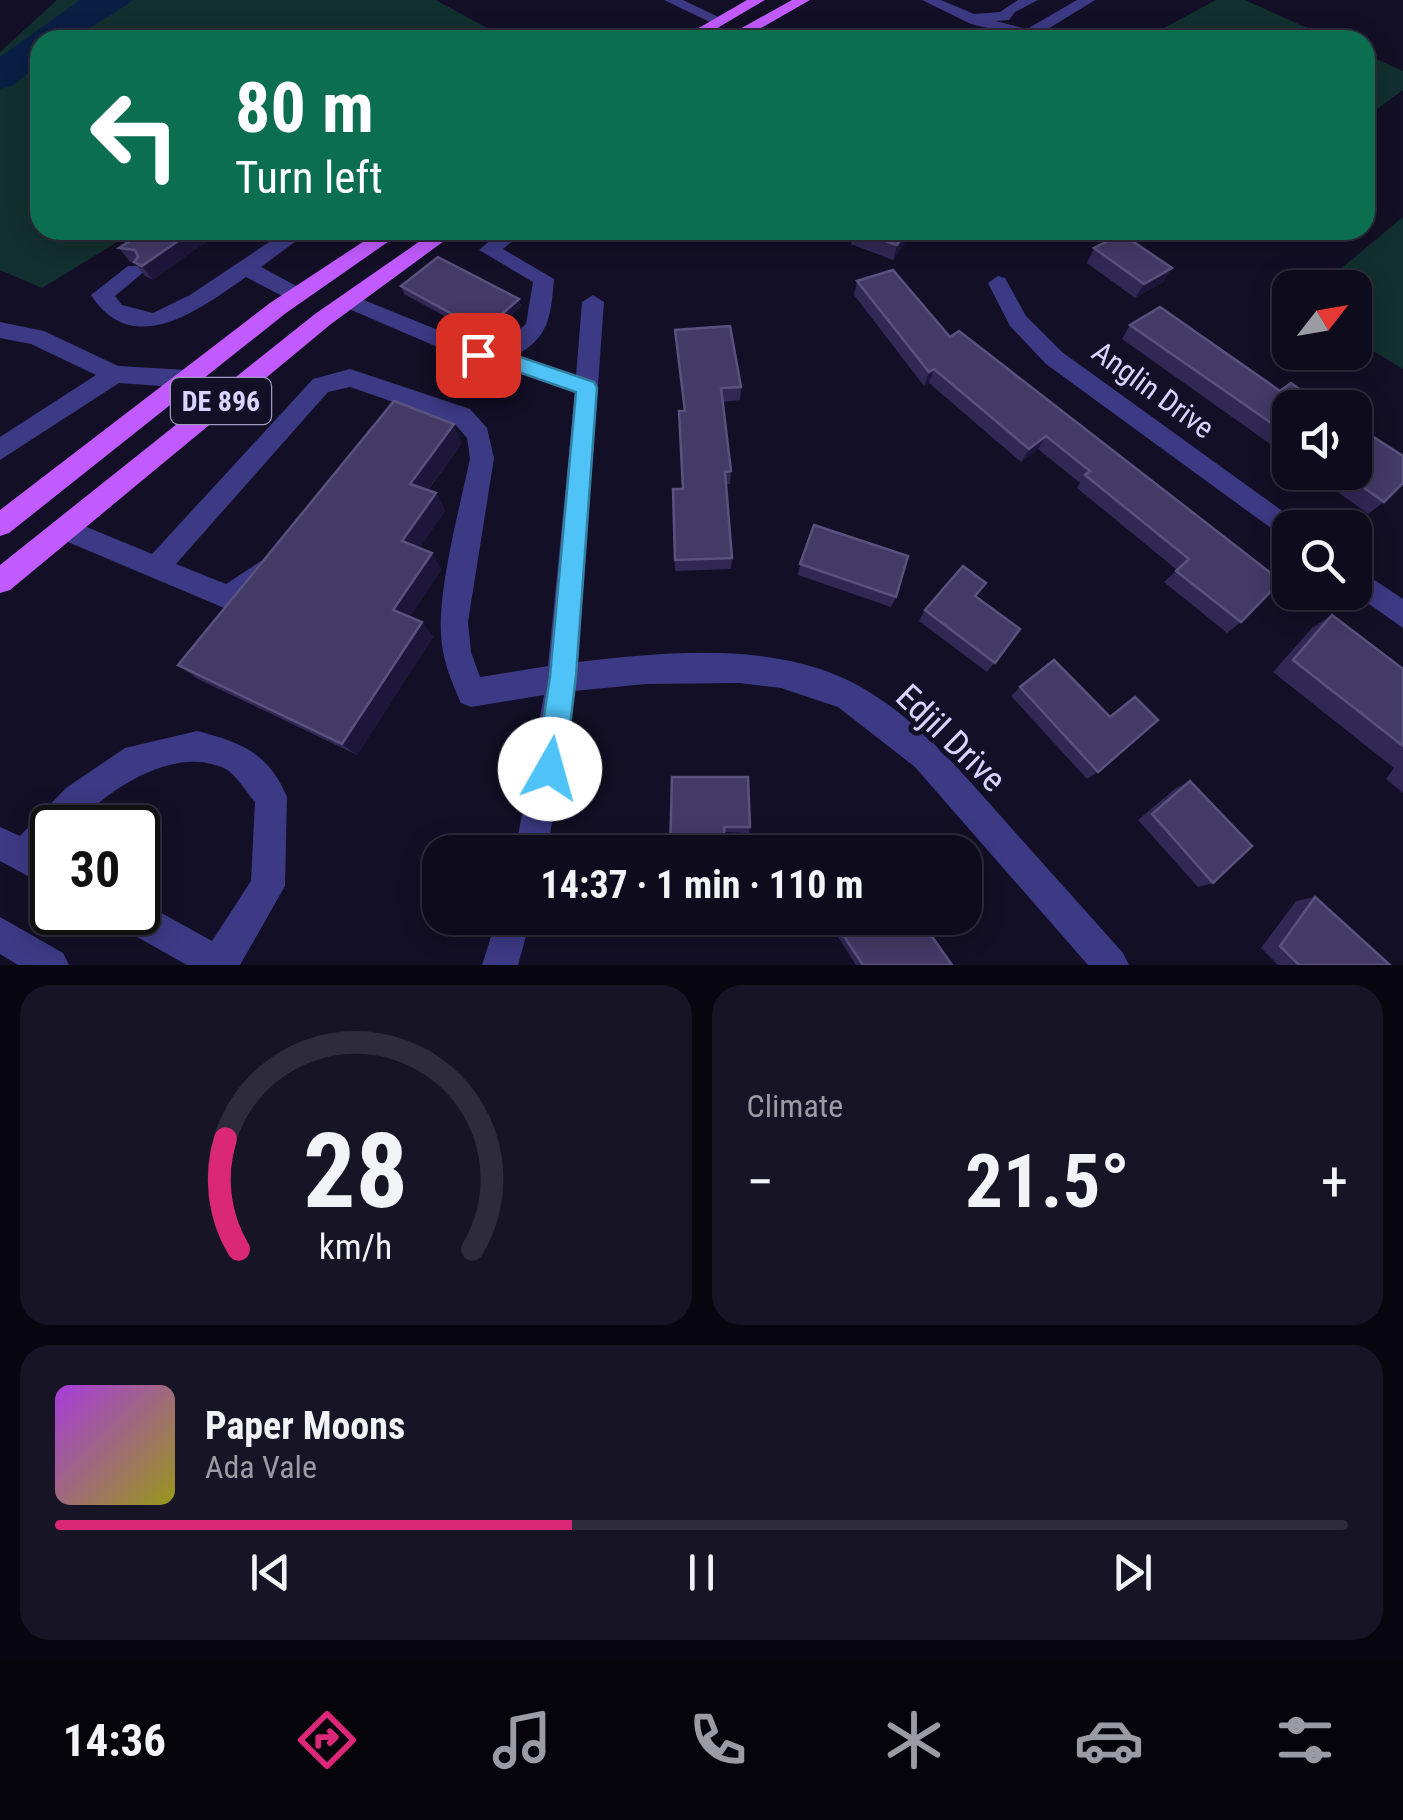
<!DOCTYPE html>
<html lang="en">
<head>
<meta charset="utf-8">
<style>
	:root { --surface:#0e0b1c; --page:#171425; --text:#f1f3f6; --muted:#9b9ba3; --line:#2e2b3b; --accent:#db2777 }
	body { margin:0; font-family:"Roboto Condensed",sans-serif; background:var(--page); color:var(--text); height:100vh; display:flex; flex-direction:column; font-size:38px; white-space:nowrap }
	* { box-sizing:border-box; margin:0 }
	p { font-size:32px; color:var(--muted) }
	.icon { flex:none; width:55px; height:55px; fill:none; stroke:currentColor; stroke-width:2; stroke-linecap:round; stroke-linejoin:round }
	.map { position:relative; height:965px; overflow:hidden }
	.details { display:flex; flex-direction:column; gap:20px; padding:20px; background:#08060f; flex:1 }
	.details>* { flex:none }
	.hud { position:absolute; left:30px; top:30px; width:1345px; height:210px; border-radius:30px; box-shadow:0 5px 25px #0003,0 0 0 2px var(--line); background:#0b6e4f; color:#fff; overflow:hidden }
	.needle { width:65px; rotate:59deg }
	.fabs { position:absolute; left:1272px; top:270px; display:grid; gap:20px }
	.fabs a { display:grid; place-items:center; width:100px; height:100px; border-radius:20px; background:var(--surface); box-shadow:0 5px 25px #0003,0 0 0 2px var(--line); font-size:50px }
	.speed { position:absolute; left:30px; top:805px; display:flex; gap:20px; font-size:50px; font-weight:700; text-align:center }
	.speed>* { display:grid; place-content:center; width:130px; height:130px; border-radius:50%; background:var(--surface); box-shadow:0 5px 25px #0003,0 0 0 2px var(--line); line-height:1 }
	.speed .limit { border:5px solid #111; border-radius:15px; background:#fff; color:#111 }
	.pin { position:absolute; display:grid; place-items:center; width:85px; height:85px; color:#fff; margin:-42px; border-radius:20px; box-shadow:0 5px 15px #0006 }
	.me { position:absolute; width:110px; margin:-55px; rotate:7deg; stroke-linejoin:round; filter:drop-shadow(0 0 8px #0008) }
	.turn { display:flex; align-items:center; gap:35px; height:210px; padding:0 40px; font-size:45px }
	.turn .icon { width:130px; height:130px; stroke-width:2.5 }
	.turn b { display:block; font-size:70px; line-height:85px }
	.big { font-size:75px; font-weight:700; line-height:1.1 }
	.details .card { flex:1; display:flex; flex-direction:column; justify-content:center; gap:15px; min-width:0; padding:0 35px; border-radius:30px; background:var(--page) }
	.details .dial { align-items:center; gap:0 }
	.dial svg { height:260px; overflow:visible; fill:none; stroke:var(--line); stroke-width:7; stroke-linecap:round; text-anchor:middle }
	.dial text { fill:var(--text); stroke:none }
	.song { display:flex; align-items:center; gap:30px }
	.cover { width:120px; height:120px; border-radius:15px; background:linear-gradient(135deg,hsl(280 70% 55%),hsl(60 70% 35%)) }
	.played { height:10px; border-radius:5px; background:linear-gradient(90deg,var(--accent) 40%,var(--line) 40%) }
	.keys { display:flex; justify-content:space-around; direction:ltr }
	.heat { display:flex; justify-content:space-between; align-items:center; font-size:55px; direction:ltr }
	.details .tiles { flex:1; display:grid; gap:20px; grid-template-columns:1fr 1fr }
	.card:last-child { grid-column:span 2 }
	.trip { position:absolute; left:422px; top:835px; width:560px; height:100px; border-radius:30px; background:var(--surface); box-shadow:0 5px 25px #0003,0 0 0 2px var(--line); font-weight:700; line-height:100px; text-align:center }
	.dock { display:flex; height:160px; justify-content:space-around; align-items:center; background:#06040b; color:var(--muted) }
	.dock .icon { width:70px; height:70px }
	.dock .selected { color:var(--accent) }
	.dock b { font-size:45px; color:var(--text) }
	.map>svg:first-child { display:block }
</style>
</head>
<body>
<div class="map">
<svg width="1403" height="965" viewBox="0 0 1403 965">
	<rect width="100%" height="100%" fill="#130f26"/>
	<g fill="#12302f">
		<polygon points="57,0 436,0 509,40 40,40 40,230 137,230 42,288 0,270 0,52"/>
		<polygon points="1216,0 1245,0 1334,40 1142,40"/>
		<polygon points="1365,54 1403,71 1403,90 1365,118"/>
		<polygon points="1403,217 1403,369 1355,340 1355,288 1319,287"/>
	</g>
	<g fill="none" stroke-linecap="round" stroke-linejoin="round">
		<path fill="#0a1f44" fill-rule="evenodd" d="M 80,0 L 133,0 C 130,4 80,34 72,38 C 63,42 50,40 40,40 L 40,63 L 14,85 L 0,89 L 0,57 Z"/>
		<g fill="#3d3a85" fill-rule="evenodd">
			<polygon points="664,0 683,0 727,21 714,24"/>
			<polygon points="922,0 941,0 974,14 1000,12 1018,0 1038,0 1015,12 1009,20 996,21 1027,29 1077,0 1095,0 1030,40 1011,40 1016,35 971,24"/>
			<path d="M 287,230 L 311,230 L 261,267 L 304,290 L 308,295 L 304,300 L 290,300 L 246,277 C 201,308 134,361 91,295 L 128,266 L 142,266 L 145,271 L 115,296 L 122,305 L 153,313 L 190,295 Z"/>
			<path d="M 502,230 L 525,230 L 503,249 L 554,279 C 551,313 550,338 516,355 L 576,376 L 582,302 L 593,295 L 604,302 L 578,662 C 656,653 744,644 820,669 C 899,695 953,763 1006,822 C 1045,866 1084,909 1123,953 L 1129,965 L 1088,965 L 915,767 L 838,707 L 781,688 L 739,683 L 646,684 L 574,691 L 547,852 L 515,852 L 544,695 L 471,707 L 461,703 C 454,687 446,669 443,651 C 433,603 460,509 470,458 L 467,438 L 454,423 L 350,387 L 328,392 L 176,564 L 226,584 L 261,561 L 271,565 L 274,573 L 271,581 L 229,610 L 56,537 L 52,529 L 56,521 L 65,518 L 152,554 L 313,379 L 350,369 L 470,409 L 487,428 L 494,458 L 468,622 L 471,652 L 480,677 L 548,666 L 575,393 L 489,363 L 470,361 L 342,306 L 338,301 L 349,294 L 480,347 L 506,341 L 526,324 L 533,282 L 479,250 Z"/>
			<polygon points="998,276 1005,278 1026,316 1062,352 1299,523 1301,528 1290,528 1290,542 1046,364 1010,326 988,283"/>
			<polygon points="0,322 44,331 118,366 188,370 199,379 188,388 119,383 0,460 0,437 96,375 31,344 0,338"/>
			<polygon points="1355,567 1403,599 1403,628 1352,592 1355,592"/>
			<path d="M 197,731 C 240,742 268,752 287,797 L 285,886 L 240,965 L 187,965 L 114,924 L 109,912 L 138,912 L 138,900 L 212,941 L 251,881 L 255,802 C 246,792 236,774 224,768 C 171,745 106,791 72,828 L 52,828 L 49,852 L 52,854 L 52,889 L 0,861 L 0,827 L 20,836 L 66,788 L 125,748 Z"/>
			<polygon points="0,917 63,953 69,965 18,965 0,954"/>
			<polygon points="497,918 531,918 518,965 482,965"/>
		</g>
		<g fill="#c25bff" fill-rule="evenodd">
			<polygon points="747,0 765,0 697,40 678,40"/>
			<polygon points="792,0 810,0 740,40 720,40"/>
			<polygon points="381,230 405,230 286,313 9,533 0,536 0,510 270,303"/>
			<polygon points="436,230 459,230 331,324 10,590 0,593 0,565 315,314"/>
		</g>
	</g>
	<g fill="#312854">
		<polygon points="146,230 153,280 145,276 135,263 130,262 119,248"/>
		<polygon points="853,230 913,230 893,260 851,244"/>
		<polygon points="1094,248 1172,268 1163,282 1135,298 1087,263"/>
		<polygon points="857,281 950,337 1281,581 1241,622 1227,633 1164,582 1177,570 1077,488 1080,483 1038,449 1021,462 929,383 924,386 854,295"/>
		<polygon points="401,286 519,299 521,306 485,338 404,294"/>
		<polygon points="1130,325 1280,391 1290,408 1290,458 1122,339"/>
		<polygon points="675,330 741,387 740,400 723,402 731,471 730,484 726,484 732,558 731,569 675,571 673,489 683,489 684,411"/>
		<polygon points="462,443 428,490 436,493 445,511 419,548 432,553 441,570 410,617 422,622 433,637 357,755 198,679 178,665"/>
		<polygon points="1357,449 1384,502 1368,514 1310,472 1355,472"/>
		<polygon points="800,564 896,597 891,607 798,575"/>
		<polygon points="977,597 1020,629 987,672 919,621 925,610"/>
		<polygon points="1332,615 1403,669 1403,793 1386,779 1394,768 1273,672 1312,628"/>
		<polygon points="1020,687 1098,772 1087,779 1011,696"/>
		<polygon points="672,777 750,827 749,833 724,832"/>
		<polygon points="1190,781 1213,883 1198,887 1138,820 1176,788"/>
		<polygon points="1315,897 1390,965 1278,965 1261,948 1296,901"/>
		<polygon points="826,918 919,918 952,965 856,965"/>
	</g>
	<g fill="#1d163a">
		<polygon points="194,230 223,230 153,280 142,266"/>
		<polygon points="907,230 913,230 893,260 897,245"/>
		<polygon points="1172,268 1163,282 1135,298 1144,284"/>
		<polygon points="519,299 521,306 485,338 483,331"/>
		<polygon points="934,369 929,383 924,386 929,372"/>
		<polygon points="454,424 462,443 419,501 410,484"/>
		<polygon points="1046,436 1038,449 1021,462 1029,449"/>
		<polygon points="436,493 445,511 412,558 402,541"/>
		<polygon points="432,553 441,570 405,625 393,610"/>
		<polygon points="422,622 433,637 357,755 342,744"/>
	</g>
	<g fill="#433a66" stroke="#5a527e" stroke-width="2.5">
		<polygon points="146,230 194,230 142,266 134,262 138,257 135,250 119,248"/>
		<polygon points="855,230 907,230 897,245"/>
		<polygon points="1122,234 1172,268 1144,284 1094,248"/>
		<polygon points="438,257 519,299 483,331 401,286"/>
		<polygon points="893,270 950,337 959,331 1281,581 1241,622 1176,571 1189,559 1085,475 1090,471 1046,436 1029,449 934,369 929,372 857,281"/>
		<polygon points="1160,307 1280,391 1291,383 1320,404 1316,408 1290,408 1290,436 1130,325"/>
		<polygon points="730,326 741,387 721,388 731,471 725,472 732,558 675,560 673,489 683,489 679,411 685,411 675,330"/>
		<polygon points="394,401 454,424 410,484 436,493 402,541 432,553 393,610 422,622 342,744 178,665"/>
		<polygon points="1372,436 1403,456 1403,483 1384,502 1342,472 1355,472 1355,448 1357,449"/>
		<polygon points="814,525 908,556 896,597 800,564"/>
		<polygon points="963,566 986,583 975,596 1020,629 995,663 925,610"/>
		<polygon points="1332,615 1403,669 1403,746 1293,660"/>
		<polygon points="1054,660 1110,717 1135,697 1158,720 1098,772 1020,687"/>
		<polygon points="672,777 748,777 750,827 724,827 725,852 670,852"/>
		<polygon points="1190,781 1252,846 1213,883 1152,814"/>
		<polygon points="863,837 873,852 842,852"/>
		<polygon points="1315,897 1390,965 1299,965 1280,946"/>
		<polygon points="832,918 919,918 952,965 863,965"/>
	</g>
	<polygon fill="#4fc3f7" stroke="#337fa1" stroke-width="2.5" points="478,348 494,348 594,382 597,388 576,676 565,769 561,779 550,783 540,779 536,769 550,676 576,392 493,363 471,361 468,355"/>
	<g text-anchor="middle" stroke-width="10" stroke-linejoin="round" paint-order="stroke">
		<rect fill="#130f26" stroke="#9e99be" stroke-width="2.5" x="171" y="378" width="100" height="46" rx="8"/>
		<g font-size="28" font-weight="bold" fill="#d9d4ff">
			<text x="221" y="411">DE 896</text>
		</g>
		<g font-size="30" fill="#d9d4ff" stroke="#130f26">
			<text transform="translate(1153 390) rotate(36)" y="10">Anglin Drive</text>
		</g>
		<g font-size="35" fill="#d9d4ff" stroke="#130f26">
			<text transform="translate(951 738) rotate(44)" y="12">Edjil Drive</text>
		</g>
	</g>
</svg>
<div class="fabs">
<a><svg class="needle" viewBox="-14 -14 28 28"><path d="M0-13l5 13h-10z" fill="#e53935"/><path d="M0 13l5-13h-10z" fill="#9b9ba3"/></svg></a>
<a><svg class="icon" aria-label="sound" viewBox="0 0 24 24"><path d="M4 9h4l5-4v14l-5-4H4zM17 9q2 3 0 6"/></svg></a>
<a><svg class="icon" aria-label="search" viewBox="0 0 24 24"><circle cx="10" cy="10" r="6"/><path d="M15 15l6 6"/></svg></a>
</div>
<div class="speed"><div class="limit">30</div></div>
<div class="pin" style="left:478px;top:355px;background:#d93025"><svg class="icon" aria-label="arrive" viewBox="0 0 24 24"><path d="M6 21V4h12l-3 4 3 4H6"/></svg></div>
<svg class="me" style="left:550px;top:769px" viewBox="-20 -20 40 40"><circle r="19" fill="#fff"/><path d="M0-13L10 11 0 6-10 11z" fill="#4fc3f7"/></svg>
<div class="trip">14:37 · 1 min · 110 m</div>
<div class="hud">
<div class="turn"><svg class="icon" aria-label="left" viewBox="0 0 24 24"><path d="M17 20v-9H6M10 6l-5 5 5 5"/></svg><div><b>80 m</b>Turn left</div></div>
</div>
</div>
<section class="details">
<div class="tiles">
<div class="card dial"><svg viewBox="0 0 100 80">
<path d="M14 69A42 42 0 1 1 86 69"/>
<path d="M14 69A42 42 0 0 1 10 35" stroke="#db2777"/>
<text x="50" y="56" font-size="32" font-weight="700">28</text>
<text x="50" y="72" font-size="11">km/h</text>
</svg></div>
<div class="card"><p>Climate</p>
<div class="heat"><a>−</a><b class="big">21.5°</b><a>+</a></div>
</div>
<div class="card">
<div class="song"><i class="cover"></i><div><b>Paper Moons</b><p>Ada Vale</p></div></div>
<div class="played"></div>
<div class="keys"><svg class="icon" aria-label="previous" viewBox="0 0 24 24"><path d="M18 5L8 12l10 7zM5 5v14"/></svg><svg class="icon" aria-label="pause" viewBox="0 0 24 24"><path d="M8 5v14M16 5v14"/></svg><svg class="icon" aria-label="next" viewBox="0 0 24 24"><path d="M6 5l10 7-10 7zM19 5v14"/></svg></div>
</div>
</div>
</section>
<nav class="dock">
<b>14:36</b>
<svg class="icon selected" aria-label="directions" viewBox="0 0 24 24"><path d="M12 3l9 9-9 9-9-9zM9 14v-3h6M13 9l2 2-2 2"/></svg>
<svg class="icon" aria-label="music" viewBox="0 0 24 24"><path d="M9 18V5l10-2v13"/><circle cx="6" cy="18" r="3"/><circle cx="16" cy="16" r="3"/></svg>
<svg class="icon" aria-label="phone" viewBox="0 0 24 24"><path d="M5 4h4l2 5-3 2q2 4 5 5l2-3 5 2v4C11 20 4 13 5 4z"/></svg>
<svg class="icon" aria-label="climate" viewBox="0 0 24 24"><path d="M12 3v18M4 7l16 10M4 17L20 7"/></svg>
<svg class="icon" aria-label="car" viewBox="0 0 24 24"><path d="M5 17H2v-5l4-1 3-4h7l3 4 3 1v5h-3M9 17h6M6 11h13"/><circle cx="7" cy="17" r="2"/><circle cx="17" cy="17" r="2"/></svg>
<svg class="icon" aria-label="filters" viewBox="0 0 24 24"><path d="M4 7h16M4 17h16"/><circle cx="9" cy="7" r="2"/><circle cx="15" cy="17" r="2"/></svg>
</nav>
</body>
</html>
